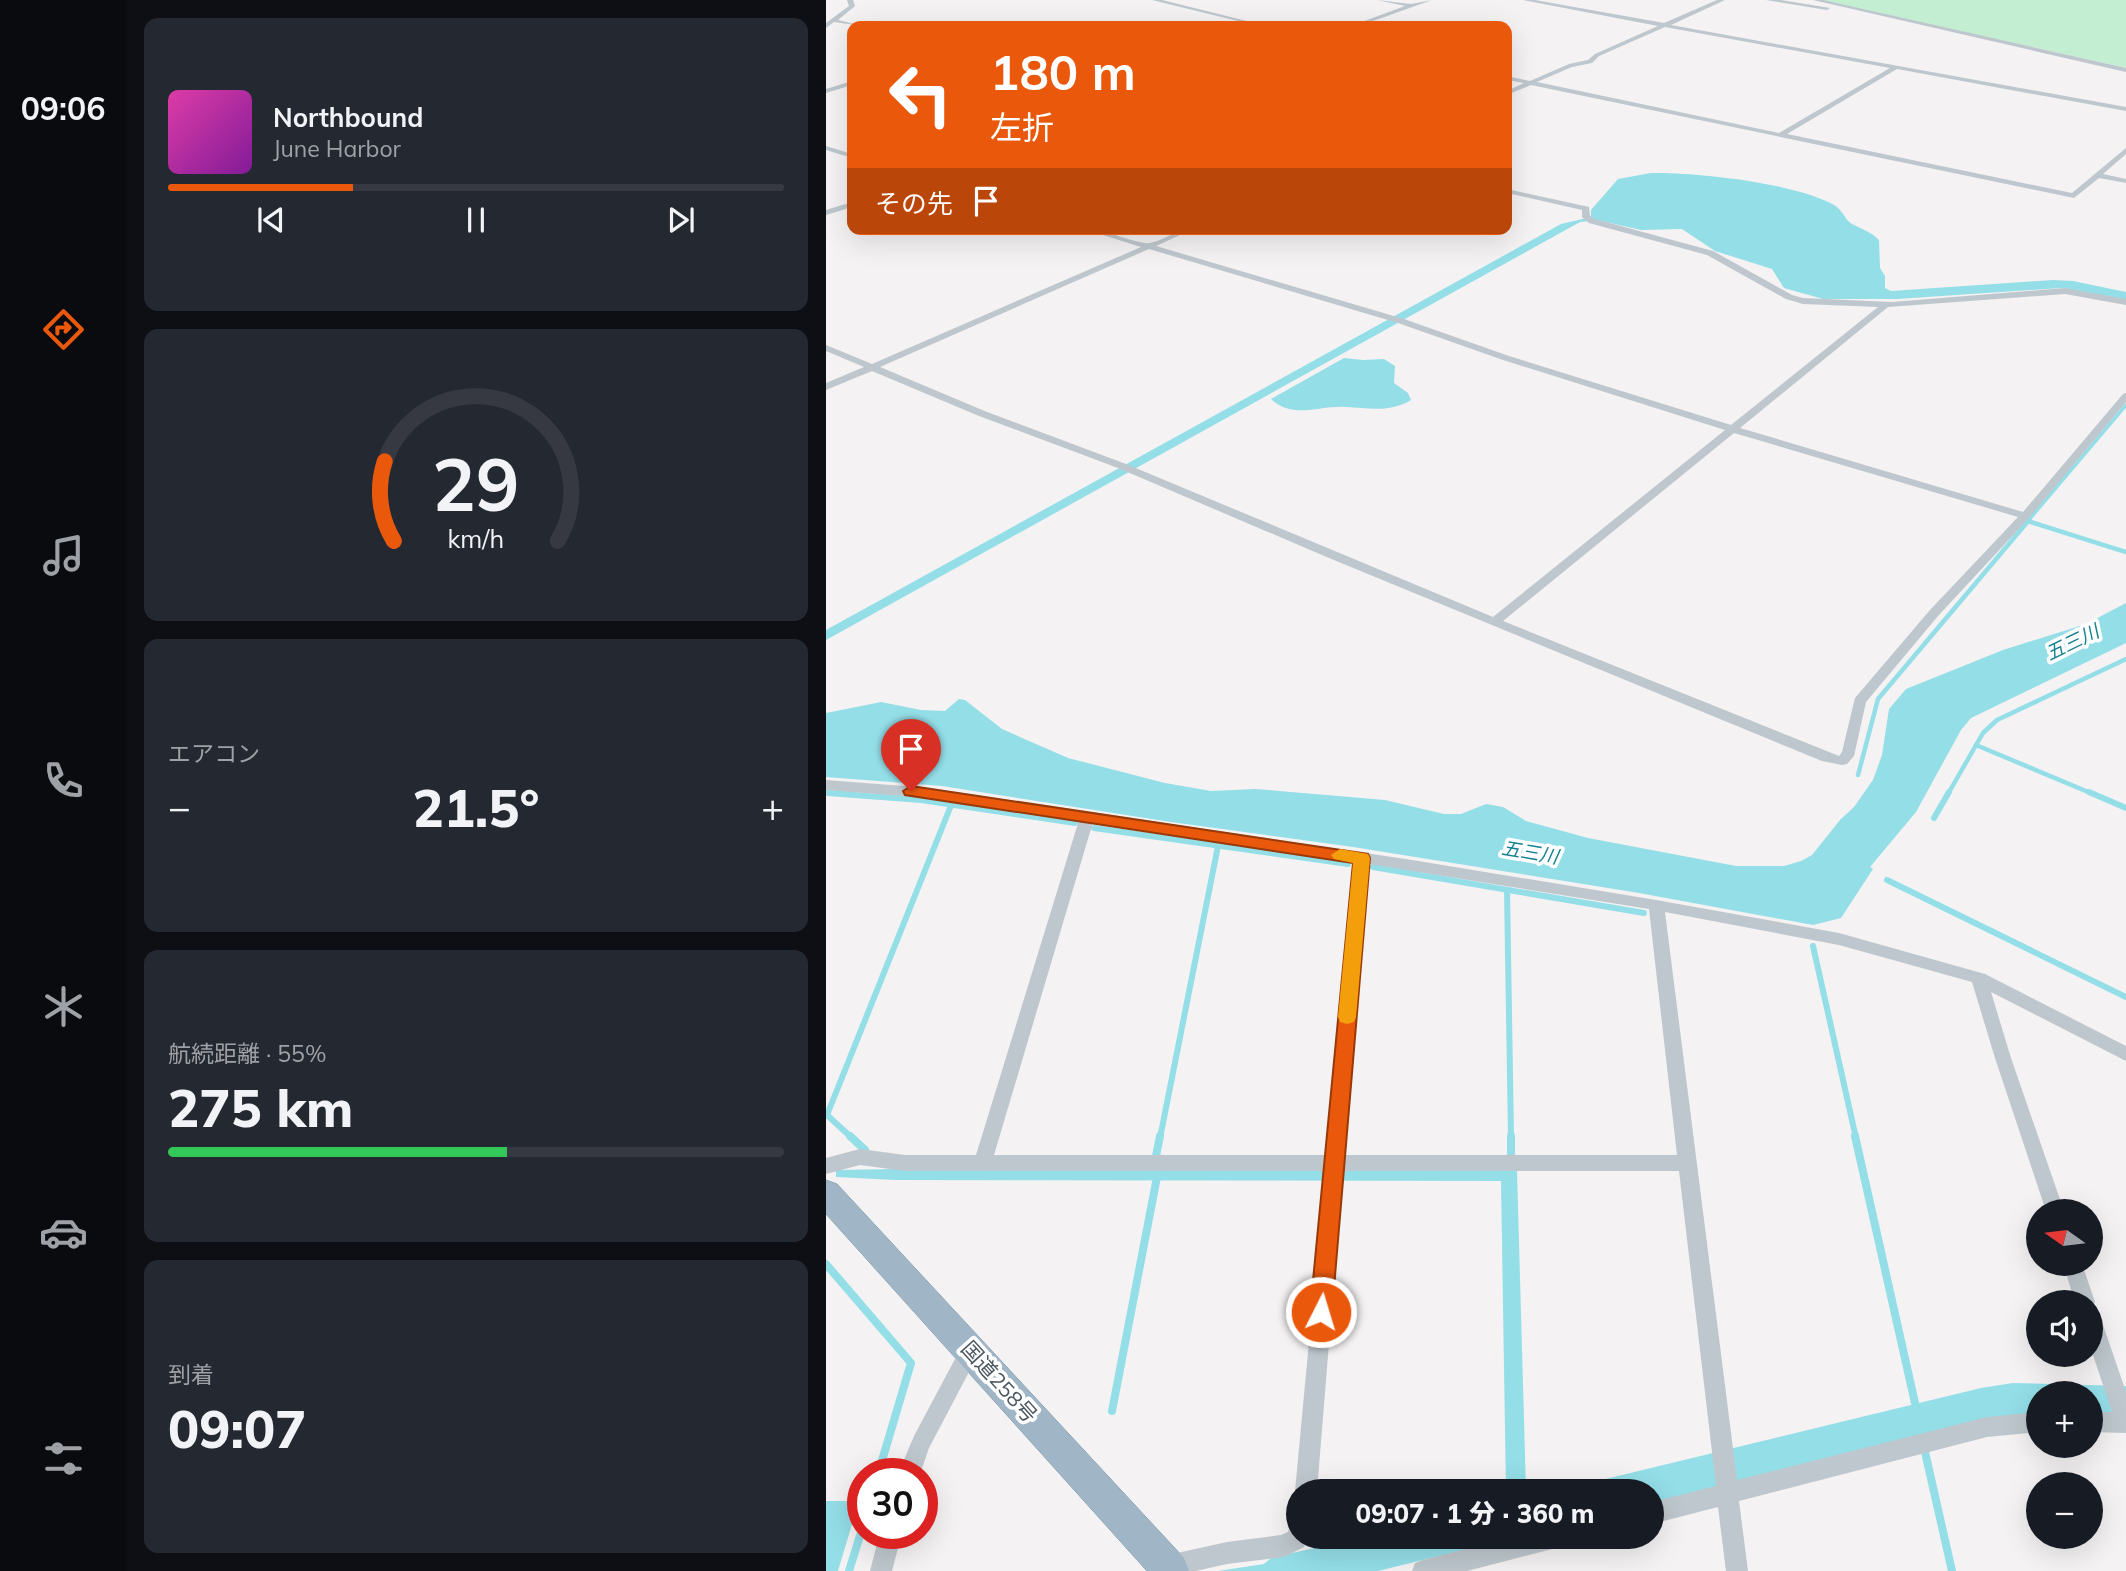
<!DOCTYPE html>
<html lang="ja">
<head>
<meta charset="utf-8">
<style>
	:root { --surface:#171b24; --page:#242831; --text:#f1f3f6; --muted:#9ea1a6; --line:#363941; --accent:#ea580c }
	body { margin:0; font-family:Mulish,"Noto Sans JP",sans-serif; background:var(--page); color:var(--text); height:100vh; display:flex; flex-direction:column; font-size:26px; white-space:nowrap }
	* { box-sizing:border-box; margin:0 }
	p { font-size:23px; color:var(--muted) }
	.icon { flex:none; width:38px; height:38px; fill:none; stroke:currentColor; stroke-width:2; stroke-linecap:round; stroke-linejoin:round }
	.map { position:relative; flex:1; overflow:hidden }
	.details { display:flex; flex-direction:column; gap:18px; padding:18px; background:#0d0f14; width:700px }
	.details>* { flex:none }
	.banner { position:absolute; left:21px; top:21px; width:665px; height:214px; border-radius:14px; box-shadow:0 7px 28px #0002; background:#ea580c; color:#fff; overflow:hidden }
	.needle { width:46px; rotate:284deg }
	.fabs { position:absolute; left:1200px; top:1199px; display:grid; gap:14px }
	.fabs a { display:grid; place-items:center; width:77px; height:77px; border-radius:50%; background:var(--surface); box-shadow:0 7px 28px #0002; font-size:35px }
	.speed { position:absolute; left:21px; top:1458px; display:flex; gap:14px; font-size:35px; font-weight:700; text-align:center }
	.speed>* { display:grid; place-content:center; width:91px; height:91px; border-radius:50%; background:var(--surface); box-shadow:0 7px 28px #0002; line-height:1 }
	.speed .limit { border:10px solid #d22; background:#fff; color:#111 }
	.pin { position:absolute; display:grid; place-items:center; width:60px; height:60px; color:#fff; margin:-72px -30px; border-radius:50% 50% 50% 0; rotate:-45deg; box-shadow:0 0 7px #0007 }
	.pin .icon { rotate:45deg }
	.me { position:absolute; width:77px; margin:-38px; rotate:5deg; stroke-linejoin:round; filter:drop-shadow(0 0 5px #0008) }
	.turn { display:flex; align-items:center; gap:24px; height:147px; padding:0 28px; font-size:32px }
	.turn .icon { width:91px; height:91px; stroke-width:2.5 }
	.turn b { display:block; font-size:49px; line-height:60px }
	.then { display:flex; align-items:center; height:66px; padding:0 28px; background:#0003; gap:14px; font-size:26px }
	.big { font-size:52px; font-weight:800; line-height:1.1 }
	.details .tile { flex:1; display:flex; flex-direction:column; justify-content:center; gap:10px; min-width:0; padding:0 24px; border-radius:14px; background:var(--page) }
	.details .dial { align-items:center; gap:0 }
	.dial svg { height:182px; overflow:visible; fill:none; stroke:var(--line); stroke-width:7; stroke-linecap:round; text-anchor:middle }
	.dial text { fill:var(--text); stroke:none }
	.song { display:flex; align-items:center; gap:21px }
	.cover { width:84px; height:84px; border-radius:10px; background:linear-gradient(135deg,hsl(320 70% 55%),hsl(290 70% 35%)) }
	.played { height:7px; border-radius:4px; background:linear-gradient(90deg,var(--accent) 30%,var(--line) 30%) }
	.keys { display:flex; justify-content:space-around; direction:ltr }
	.heat { display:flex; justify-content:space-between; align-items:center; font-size:38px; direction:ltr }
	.charge { height:10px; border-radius:5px; background:linear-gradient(90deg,#34c759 55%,var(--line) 0) }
	.trip { position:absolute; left:460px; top:1479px; width:378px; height:70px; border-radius:35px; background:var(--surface); box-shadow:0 7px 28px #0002; font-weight:800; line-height:70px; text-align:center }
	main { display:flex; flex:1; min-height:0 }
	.menu { display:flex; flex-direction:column; width:126px; justify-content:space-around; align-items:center; background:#090b0e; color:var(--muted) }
	.menu .icon { width:49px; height:49px }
	.menu .on { color:var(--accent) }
	.menu b { font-size:32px; color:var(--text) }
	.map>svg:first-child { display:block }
</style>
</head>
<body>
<main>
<nav class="menu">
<b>09:06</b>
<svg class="icon on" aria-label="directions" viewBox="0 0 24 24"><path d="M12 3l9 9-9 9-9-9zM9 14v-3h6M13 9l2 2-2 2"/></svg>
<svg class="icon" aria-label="music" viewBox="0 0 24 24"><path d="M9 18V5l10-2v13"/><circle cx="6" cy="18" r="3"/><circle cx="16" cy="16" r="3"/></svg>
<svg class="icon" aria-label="phone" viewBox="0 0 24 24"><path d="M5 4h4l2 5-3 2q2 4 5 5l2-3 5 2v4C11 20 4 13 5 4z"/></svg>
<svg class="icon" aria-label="climate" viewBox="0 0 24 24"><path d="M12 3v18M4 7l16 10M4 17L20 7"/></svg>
<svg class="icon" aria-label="car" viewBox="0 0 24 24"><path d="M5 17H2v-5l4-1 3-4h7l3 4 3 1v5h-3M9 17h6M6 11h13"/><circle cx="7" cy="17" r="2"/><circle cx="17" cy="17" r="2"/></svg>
<svg class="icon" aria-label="filters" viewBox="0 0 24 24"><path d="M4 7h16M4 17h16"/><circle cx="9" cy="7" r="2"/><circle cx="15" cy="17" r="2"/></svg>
</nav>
<section class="details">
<div class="tile">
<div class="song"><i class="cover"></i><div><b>Northbound</b><p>June Harbor</p></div></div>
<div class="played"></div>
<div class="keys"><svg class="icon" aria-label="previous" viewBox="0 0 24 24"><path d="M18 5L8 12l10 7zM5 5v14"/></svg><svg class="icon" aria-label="pause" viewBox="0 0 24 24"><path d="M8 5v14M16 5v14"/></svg><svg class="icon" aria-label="next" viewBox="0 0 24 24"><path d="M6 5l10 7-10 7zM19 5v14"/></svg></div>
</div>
<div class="tile dial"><svg viewBox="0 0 100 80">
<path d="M14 69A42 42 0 1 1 86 69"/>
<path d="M14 69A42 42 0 0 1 10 34" stroke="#ea580c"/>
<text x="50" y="56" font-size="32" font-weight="700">29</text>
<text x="50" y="72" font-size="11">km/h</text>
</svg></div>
<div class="tile"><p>エアコン</p>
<div class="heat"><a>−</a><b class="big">21.5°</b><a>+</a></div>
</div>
<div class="tile"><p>航続距離 · 55%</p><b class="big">275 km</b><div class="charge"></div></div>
<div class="tile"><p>到着</p><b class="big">09:07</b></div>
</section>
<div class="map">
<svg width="1300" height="1571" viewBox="0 0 1300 1571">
	<rect width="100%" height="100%" fill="#f4f2f2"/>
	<polygon fill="#c4eed1" points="994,0 1300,0 1300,68"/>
	<g fill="#94dee8">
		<path d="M 825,173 C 869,172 970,183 1008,205 C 1017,210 1018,219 1026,224 C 1036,229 1045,232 1053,240 L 1054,268 L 1059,276 L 1059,288 L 1065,291 L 1227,280 L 1247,281 L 1300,292 L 1300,300 L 1236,288 L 1071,299 L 997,299 L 958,288 L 946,269 L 889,251 L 856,229 L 815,230 L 771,220 L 754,222 L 0,640 L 0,630 L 735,224 L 765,217 L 765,210 L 792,179 Z"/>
		<path d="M 518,358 L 537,360 L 558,359 L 569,366 L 568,383 L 582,393 L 585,400 C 564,413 542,408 520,407 C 494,405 467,420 445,399 Z"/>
		<polygon points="1300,603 1300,643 1145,718 1135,730 1090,812 1044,867 1047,869 1015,918 987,925 813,893 527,847 345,822 116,786 0,777 0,713 55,702 95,710 119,711 133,699 139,700 176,729 242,758 339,783 385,791 430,789 559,800 618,814 635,814 660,804 677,807 700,821 762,838 910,866 958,866 975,861 986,855 1014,820 1028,807 1047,780 1056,755 1063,709 1080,689 1177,650 1260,624"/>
		<polygon points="69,1169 691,1171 700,1491 680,1491 675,1181 69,1180 10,1177 10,1170"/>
		<polygon points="1187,1383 1300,1386 1300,1416 1265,1416 1265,1393 1213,1393 1213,1415 826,1503 826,1491 730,1491 1155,1388"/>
		<polygon points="0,1501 33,1501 12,1571 0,1571"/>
		<polygon points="536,1537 690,1537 552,1571 392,1571 438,1564 445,1558"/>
	</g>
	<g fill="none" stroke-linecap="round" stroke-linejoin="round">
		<g stroke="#94dee8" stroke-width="3.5">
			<polyline points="1202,521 1205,522"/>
			<polyline points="1201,522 1300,405"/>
		</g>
		<g stroke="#94dee8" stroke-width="4.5">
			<polyline points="1202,521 1300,552"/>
			<polyline points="1150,745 1267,794"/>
			<polyline points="1032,775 1052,699 1203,520"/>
			<polyline points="2,793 24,794"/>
			<polyline points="1122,794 1157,733 1171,720 1300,659"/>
		</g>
		<g stroke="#94dee8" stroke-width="6">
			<polyline points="1263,792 1300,808"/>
			<polyline points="2,793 95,800 249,823"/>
			<polyline points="1108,818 1123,792"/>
			<polyline points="268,828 522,864"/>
			<polyline points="547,867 818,913"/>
			<polyline points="1061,880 1300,997"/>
			<polyline points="681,890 685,1138"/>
			<polyline points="987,946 1030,1138"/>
			<polyline points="26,1138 1,1115 126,803"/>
			<polyline points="334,1138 392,846"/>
		</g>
		<g stroke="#94dee8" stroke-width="8">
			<polyline points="24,1136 39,1150"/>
			<polyline points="685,1136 685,1155"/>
			<polyline points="1029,1136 1089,1403"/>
			<polyline points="330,1156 334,1136"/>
			<polyline points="0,1264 85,1363 52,1474"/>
			<polyline points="286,1411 331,1177"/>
			<polyline points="1099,1452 1126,1571"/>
			<polyline points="23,1571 37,1526"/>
		</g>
		<g stroke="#7893a9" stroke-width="1">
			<polygon id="trunk" points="0,1180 11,1184 358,1558 363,1571 321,1571 0,1214"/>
		</g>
		<g fill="#bec7cd" fill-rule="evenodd">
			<polygon points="21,0 27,0 29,6 12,20 36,26 8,22 0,28 0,23 23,6"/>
			<polygon points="326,0 336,0 441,26 432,26"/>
			<polygon points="551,0 585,4 606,0 533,26 525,26 579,6"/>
			<path d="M 697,0 L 709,0 L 838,23 L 891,0 L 899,0 L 845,25 L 1300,107 L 1300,111 L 1071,69 L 961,134 L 1246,193 L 1300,148 L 1300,154 L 1277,174 L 1300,179 L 1300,183 L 1273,178 L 1248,198 L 705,85 L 681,95 L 681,91 L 698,83 L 681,80 L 681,76 L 704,81 L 743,64 L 762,60 L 769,54 L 832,26 ZM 839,27 L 1064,68 L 953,133 L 711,82 L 746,67 L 766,63 L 773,56 Z"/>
			<polygon points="940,0 955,0 1004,8 1001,10"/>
			<polygon points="987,0 997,0 1300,68 1300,72"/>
			<polygon points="26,81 26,85 0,93 0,89"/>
			<polygon points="0,146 26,154 26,158 0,150"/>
			<path d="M 681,189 L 763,207 L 764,216 L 769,219 L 887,251 L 966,295 L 977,298 L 1066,302 L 1239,288 L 1300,299 L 1300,305 L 1239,294 L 1062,307 L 914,428 L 1197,512 L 1297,394 L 1300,393 L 1300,402 L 1203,518 L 1112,616 L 1040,702 L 1028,756 L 1021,764 L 1016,765 L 996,761 L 503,558 L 292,468 L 153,416 L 46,371 L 0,390 L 0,383 L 38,367 L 0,351 L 0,345 L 46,364 L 315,247 L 258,229 C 280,229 298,240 319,243 C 331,245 350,229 367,229 L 330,246 L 578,319 L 683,356 L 905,425 L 1052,307 L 977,304 L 960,299 L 881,255 L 763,223 L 756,217 L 756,210 L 681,193 ZM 323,249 L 572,323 L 677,360 L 899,430 L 667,617 L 300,464 L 161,412 L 54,367 ZM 908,433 L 1192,517 L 1104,610 L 1029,698 L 1016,752 L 1013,756 L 677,621 Z"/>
			<polygon points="26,202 26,207 0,215 0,210"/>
			<path d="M 0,780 L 104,788 L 586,860 L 830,900 L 1013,933 L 1159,974 L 1300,1046 L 1300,1061 L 1165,992 L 1185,1058 L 1238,1211 L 1220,1211 L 1169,1058 L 1146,982 L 1013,945 L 839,912 L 911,1480 L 1161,1417 L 1213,1412 L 1213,1432 L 1161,1437 L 913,1501 L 922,1571 L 900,1571 L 892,1507 L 826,1524 L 826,1502 L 890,1486 L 853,1171 L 517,1171 L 491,1491 L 472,1491 L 472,1499 L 469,1491 L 499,1171 L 79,1171 L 34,1165 L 0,1174 L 0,1158 L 34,1149 L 79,1155 L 150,1155 L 253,820 L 104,798 L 0,790 ZM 267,822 L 528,861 L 501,1155 L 168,1155 ZM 543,864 L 823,909 L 851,1155 L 519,1155 Z"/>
			<polygon points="1237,1264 1256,1264 1269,1302 1266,1308 1265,1302 1249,1302"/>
			<polygon points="1265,1310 1272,1313 1275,1319 1300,1392 1300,1433 1265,1432 1265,1412 1286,1412 1265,1349"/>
			<polygon points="144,1342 151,1344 154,1351 103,1448 94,1474 72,1474 88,1436 137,1344"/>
			<polygon points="472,1522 472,1536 482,1536 478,1547 458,1557 401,1564 370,1571 333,1571 331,1566 334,1558 342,1555 401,1542 455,1535 462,1532 464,1525"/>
			<polygon points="54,1533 76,1533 66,1571 44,1571"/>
			<polygon points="689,1536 745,1536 742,1544 734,1547 641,1571 586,1571 589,1563 597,1560"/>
		</g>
		<use href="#trunk" fill="#a0b6c6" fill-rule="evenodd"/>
	</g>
	<polygon fill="#ea580c" stroke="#983908" stroke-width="2" points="85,786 542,854 544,858 506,1312 503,1319 495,1322 487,1319 484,1312 527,863 79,795 77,791"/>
	<polygon fill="#f59e0b" points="514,849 542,854 544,858 530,1017 528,1022 521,1024 514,1022 512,1017 527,863 508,859 505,855"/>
	<g text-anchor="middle" stroke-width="7" stroke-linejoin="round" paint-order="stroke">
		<g font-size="19" font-style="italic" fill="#148190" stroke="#fff">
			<text transform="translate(1246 642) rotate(-26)" y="7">五三川</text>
			<text transform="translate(704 852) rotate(10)" y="7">五三川</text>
		</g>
		<g font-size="21" fill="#4a575e" stroke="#fff">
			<text transform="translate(173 1382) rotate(48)" y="7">国道258号</text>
		</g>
	</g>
</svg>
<div class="fabs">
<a><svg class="needle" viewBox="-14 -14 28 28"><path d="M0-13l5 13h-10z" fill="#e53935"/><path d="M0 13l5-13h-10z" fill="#9ea1a6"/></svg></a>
<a><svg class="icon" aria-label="sound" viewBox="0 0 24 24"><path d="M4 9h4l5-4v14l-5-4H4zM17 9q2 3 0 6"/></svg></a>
<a>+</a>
<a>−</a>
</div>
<div class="speed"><div class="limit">30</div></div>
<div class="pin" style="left:85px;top:791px;background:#d93025"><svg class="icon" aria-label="arrive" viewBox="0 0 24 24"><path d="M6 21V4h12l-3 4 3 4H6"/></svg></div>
<svg class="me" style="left:495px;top:1312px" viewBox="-20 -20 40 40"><circle r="17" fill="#ea580c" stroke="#fff" stroke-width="3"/><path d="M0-11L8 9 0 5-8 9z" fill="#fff"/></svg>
<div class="trip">09:07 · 1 分 · 360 m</div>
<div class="banner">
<div class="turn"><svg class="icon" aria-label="left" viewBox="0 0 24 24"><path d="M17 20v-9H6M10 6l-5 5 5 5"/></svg><div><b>180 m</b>左折</div></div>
<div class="then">その先<svg class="icon" aria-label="arrive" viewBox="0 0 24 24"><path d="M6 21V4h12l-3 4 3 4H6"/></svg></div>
</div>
</div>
</main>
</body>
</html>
